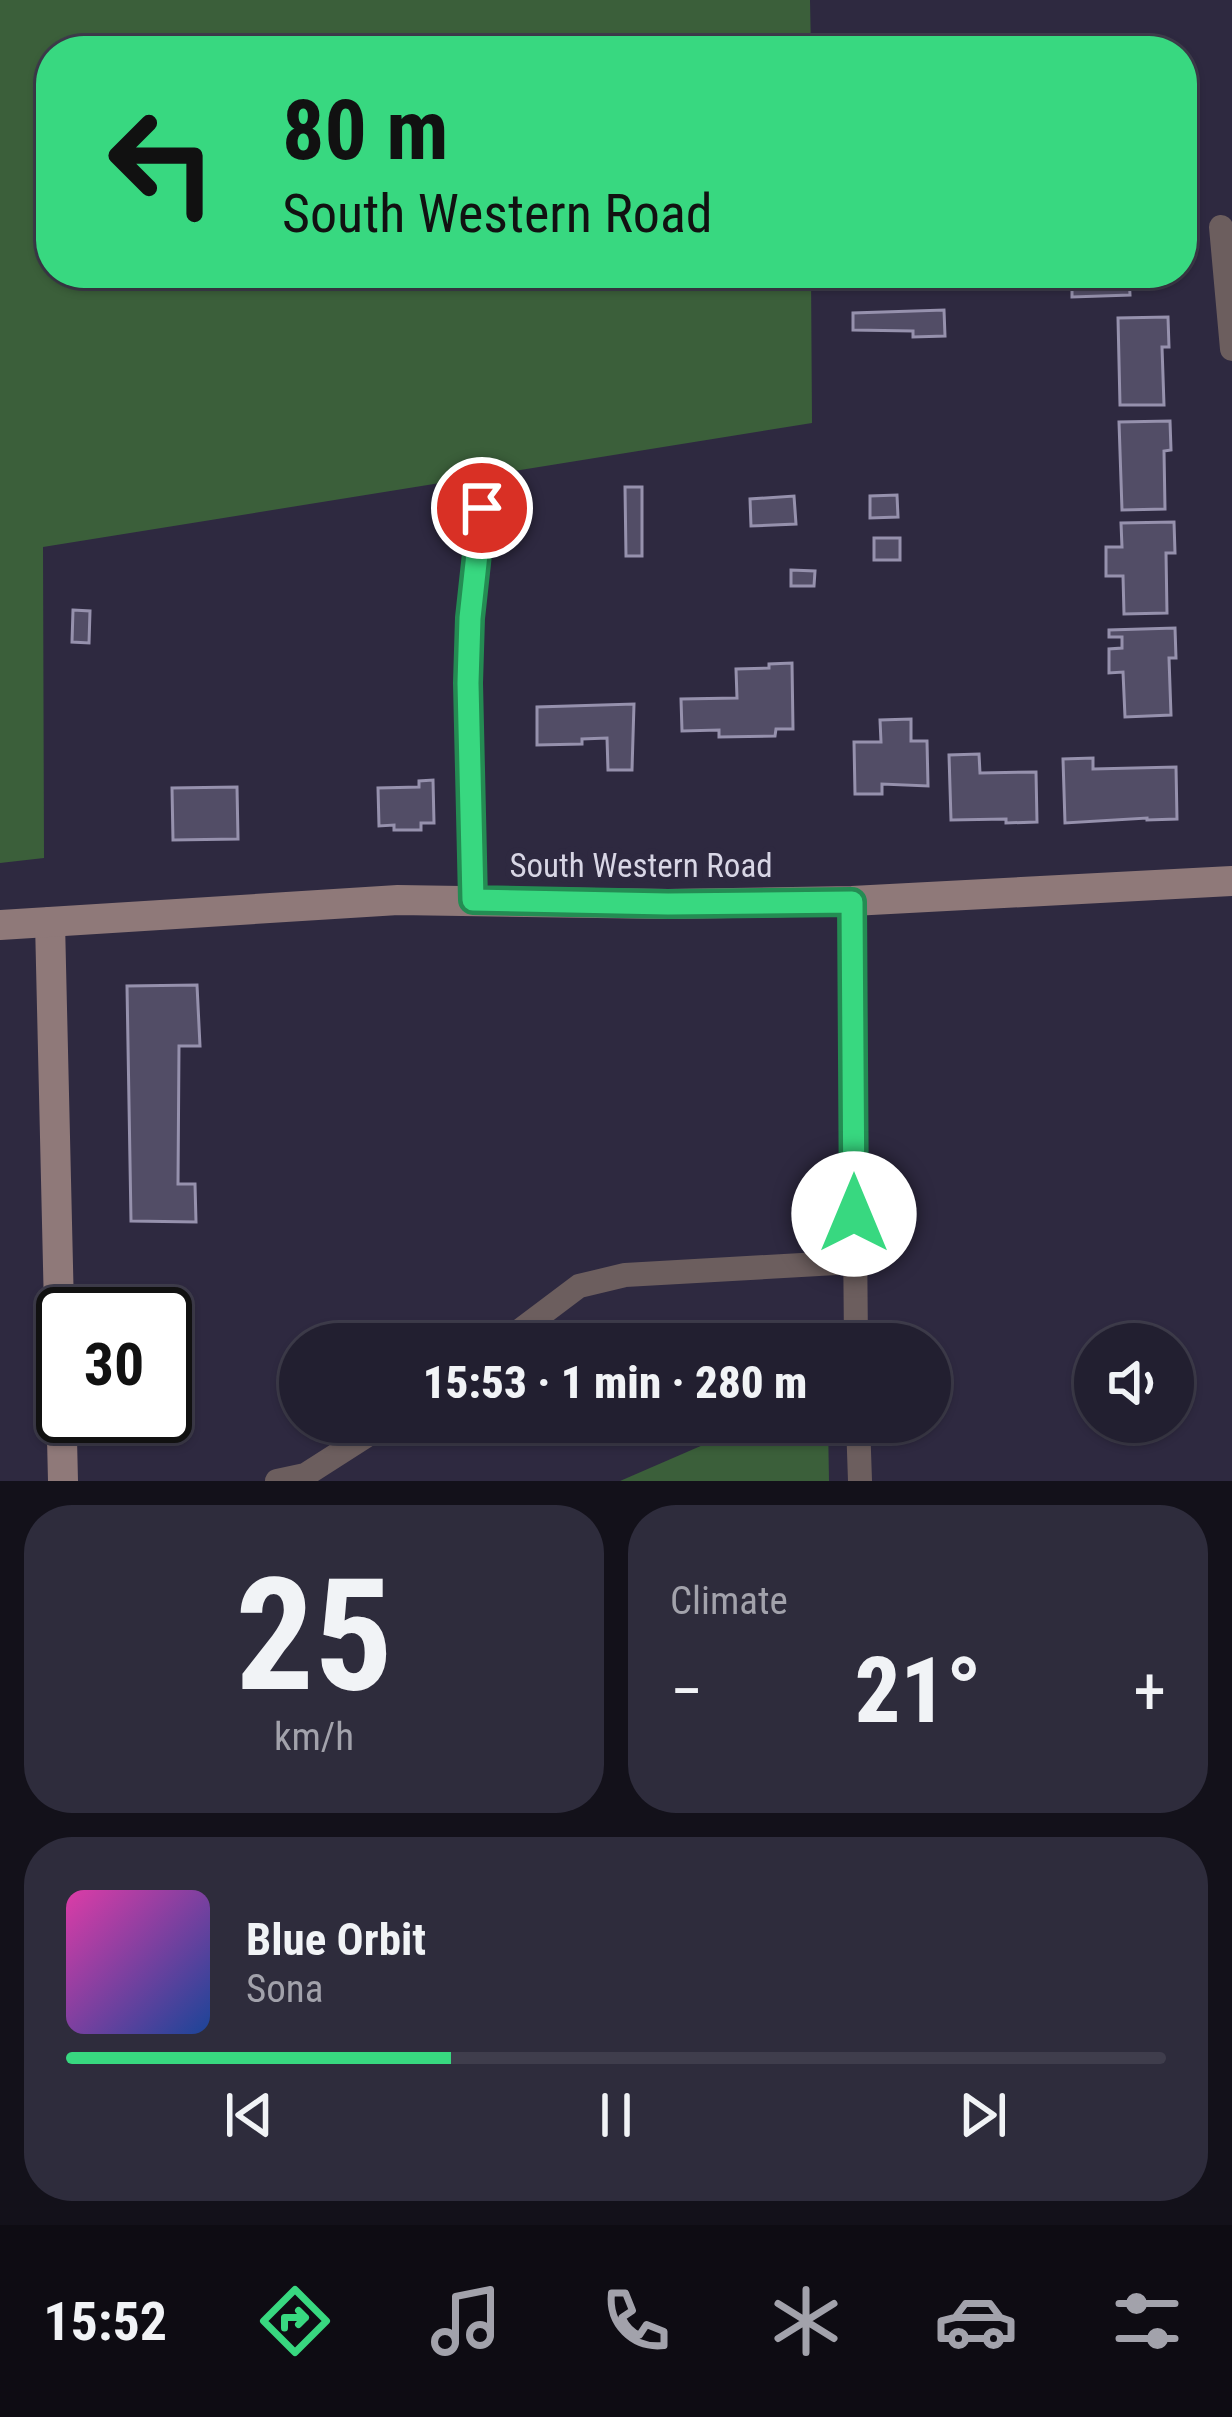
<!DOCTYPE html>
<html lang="en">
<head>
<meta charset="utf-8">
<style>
	:root { --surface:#221f30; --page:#2e2c3c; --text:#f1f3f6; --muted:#a2a2ab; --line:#3f3d4c; --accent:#38d880 }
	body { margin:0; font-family:"Roboto Condensed",sans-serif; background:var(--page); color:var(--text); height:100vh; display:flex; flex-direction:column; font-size:45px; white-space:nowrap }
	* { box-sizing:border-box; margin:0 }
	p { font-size:39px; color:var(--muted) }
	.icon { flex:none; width:66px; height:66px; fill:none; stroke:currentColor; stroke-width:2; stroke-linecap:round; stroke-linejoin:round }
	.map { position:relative; height:1481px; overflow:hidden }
	.details { display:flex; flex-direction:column; gap:24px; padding:24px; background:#13111a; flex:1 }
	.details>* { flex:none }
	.guide { position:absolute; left:36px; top:36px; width:1161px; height:252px; border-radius:48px; box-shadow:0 3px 9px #0004,0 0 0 3px var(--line); background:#38d880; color:#111; overflow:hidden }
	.tools { position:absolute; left:1074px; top:1323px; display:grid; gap:24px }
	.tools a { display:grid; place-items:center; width:120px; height:120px; border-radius:50%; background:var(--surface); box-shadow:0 3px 9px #0004,0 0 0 3px var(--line); font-size:60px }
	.speed { position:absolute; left:36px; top:1287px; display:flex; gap:24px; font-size:60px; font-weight:700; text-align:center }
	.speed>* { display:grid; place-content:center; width:156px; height:156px; border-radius:50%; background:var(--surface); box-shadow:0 3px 9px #0004,0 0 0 3px var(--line); line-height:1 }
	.speed .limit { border:6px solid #111; border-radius:18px; background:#fff; color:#111 }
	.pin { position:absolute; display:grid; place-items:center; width:102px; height:102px; color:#fff; margin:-51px; border:6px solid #fff; border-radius:50%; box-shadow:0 3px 12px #0007 }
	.me { position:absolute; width:132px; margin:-66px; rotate:0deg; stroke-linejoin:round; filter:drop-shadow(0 0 9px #0008) }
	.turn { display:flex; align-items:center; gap:42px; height:252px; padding:0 48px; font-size:54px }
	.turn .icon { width:156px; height:156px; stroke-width:2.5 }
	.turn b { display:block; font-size:84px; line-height:102px }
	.big { font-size:90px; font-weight:800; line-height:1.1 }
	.details .widget { flex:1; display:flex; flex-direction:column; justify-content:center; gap:18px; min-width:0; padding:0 42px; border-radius:48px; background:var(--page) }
	.details .dial { align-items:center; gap:0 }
	.dial b { font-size:156px; line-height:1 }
	.song { display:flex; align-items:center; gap:36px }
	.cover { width:144px; height:144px; border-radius:18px; background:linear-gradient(135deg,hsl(320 70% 55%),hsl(220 70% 35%)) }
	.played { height:12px; border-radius:6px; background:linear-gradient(90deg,var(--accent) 35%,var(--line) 35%) }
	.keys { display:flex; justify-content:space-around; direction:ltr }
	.heat { display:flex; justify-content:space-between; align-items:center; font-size:66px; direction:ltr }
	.details .tiles { flex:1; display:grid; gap:24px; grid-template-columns:1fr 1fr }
	.widget:last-child { grid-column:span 2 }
	.trip { position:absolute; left:279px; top:1323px; width:672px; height:120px; border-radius:60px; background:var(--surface); box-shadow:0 3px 9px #0004,0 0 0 3px var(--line); font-weight:800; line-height:120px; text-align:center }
	.dock { display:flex; height:192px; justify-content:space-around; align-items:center; background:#0e0c13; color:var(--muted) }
	.dock .icon { width:84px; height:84px }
	.dock .on { color:var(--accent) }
	.dock b { font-size:54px; color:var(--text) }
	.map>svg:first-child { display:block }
</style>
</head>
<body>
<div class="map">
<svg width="1232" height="1481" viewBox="0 0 1232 1481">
	<rect width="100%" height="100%" fill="#2e2940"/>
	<g fill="#3b5f3a">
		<polygon points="0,0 810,0 811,51 51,51 51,273 811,273 812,423 43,547 44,858 0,863"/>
		<polygon points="756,1422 828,1422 829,1481 620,1481"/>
	</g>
	<g fill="#524d66" stroke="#9691ad" stroke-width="3">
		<polygon points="1072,273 1129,273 1130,295 1072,297"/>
		<polygon points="944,310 945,336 913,337 913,331 853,330 853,313"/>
		<polygon points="1168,317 1169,347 1162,347 1164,405 1120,405 1118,318"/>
		<polygon points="1170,421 1171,450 1164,451 1165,509 1122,510 1119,422"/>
		<polygon points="625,487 642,487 642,556 626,556"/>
		<polygon points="897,495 898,517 870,518 870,496"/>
		<polygon points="794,496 796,524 751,526 750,499"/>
		<polygon points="1174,522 1175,553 1166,553 1167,613 1124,614 1123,576 1106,576 1106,547 1122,547 1121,523"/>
		<rect x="874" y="538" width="26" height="22"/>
		<polygon points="791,570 815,571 814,586 791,586"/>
		<polygon points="73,610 90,611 89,643 72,642"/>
		<polygon points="1175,628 1176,658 1169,658 1171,715 1125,717 1123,672 1109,673 1109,649 1122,648 1122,637 1109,637 1109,630"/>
		<polygon points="792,663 793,729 776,729 775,736 719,737 719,730 682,731 681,699 737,698 736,669 769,668 769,664"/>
		<polygon points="634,704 632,770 608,770 607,738 582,739 582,744 537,745 537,707"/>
		<polygon points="911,719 911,741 927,741 928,786 882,784 882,794 855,794 854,742 881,742 880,720"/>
		<polygon points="979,754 980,773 1036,772 1037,822 1006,823 1006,819 951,820 949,755"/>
		<polygon points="1093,758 1093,769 1176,767 1177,819 1147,820 1147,818 1065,823 1063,759"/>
		<polygon points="433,780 434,823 421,823 421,830 394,830 394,825 379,826 378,788 419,787 419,781"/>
		<polygon points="237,787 238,839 173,840 172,788"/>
		<polygon points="197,985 200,1046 179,1046 178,1184 195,1184 196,1222 131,1221 127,986"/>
	</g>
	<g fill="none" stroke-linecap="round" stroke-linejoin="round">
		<polyline stroke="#6c5e5e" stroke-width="12" points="473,899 468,683 470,618 482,508"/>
		<g stroke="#6c5e5e" stroke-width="24">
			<polyline points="1221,227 1232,349"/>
			<polyline points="852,901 856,1344"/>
			<polyline points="502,1344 579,1286 625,1275 854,1262"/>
			<polyline points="858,1422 860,1481"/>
			<polyline points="277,1481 305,1475 388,1422"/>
		</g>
		<g stroke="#8f7979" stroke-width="30">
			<polyline points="50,922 63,1481"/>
			<polyline points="0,925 398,900 668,904 852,901 1232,881"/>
		</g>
	</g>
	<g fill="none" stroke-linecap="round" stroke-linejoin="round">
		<g stroke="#248c53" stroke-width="30">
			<polyline id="route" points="482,508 470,618 468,683 473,900 668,904 852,902 854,1214"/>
		</g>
		<use href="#route" stroke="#38d880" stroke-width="21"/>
	</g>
	<g text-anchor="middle" stroke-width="12" stroke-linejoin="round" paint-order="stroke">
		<g font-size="33" fill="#d8d6e5" stroke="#2e2940">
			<text x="641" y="877">South Western Road</text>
		</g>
	</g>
</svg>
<div class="tools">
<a><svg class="icon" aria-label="sound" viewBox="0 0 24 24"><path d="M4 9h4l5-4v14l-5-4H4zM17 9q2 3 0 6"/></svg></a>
</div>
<div class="speed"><div class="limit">30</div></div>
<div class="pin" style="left:482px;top:508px;background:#d93025"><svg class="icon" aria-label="arrive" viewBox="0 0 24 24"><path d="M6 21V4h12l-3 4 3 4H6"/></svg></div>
<svg class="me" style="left:854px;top:1214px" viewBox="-20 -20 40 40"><circle r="19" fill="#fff"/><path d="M0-13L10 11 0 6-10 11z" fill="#38d880"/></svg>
<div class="trip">15:53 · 1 min · 280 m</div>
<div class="guide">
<div class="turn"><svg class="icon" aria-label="left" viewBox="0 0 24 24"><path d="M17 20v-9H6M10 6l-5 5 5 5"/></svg><div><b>80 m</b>South Western Road</div></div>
</div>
</div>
<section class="details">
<div class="tiles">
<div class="widget dial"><b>25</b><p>km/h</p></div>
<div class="widget"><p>Climate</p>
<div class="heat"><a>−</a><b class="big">21°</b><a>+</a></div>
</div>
<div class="widget">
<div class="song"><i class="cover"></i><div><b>Blue Orbit</b><p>Sona</p></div></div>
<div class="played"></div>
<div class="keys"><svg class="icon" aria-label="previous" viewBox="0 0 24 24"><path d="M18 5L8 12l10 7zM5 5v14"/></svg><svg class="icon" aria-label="pause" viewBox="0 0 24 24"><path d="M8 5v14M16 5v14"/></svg><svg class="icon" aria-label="next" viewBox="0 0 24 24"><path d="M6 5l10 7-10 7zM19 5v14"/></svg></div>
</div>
</div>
</section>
<nav class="dock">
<b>15:52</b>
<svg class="icon on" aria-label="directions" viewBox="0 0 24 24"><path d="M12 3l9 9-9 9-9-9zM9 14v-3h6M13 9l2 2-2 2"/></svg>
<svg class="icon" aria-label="music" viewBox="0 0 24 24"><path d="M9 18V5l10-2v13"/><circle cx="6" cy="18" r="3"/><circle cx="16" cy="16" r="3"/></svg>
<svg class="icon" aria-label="phone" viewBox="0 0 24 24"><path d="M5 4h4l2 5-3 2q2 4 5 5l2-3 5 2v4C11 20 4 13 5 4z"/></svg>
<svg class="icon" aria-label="climate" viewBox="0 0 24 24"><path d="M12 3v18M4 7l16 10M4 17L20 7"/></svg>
<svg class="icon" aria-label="car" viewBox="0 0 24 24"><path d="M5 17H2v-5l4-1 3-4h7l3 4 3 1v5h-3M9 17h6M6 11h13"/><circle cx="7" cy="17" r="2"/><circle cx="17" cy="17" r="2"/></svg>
<svg class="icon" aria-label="filters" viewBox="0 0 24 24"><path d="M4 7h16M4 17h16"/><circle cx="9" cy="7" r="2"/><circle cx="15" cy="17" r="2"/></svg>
</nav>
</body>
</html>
